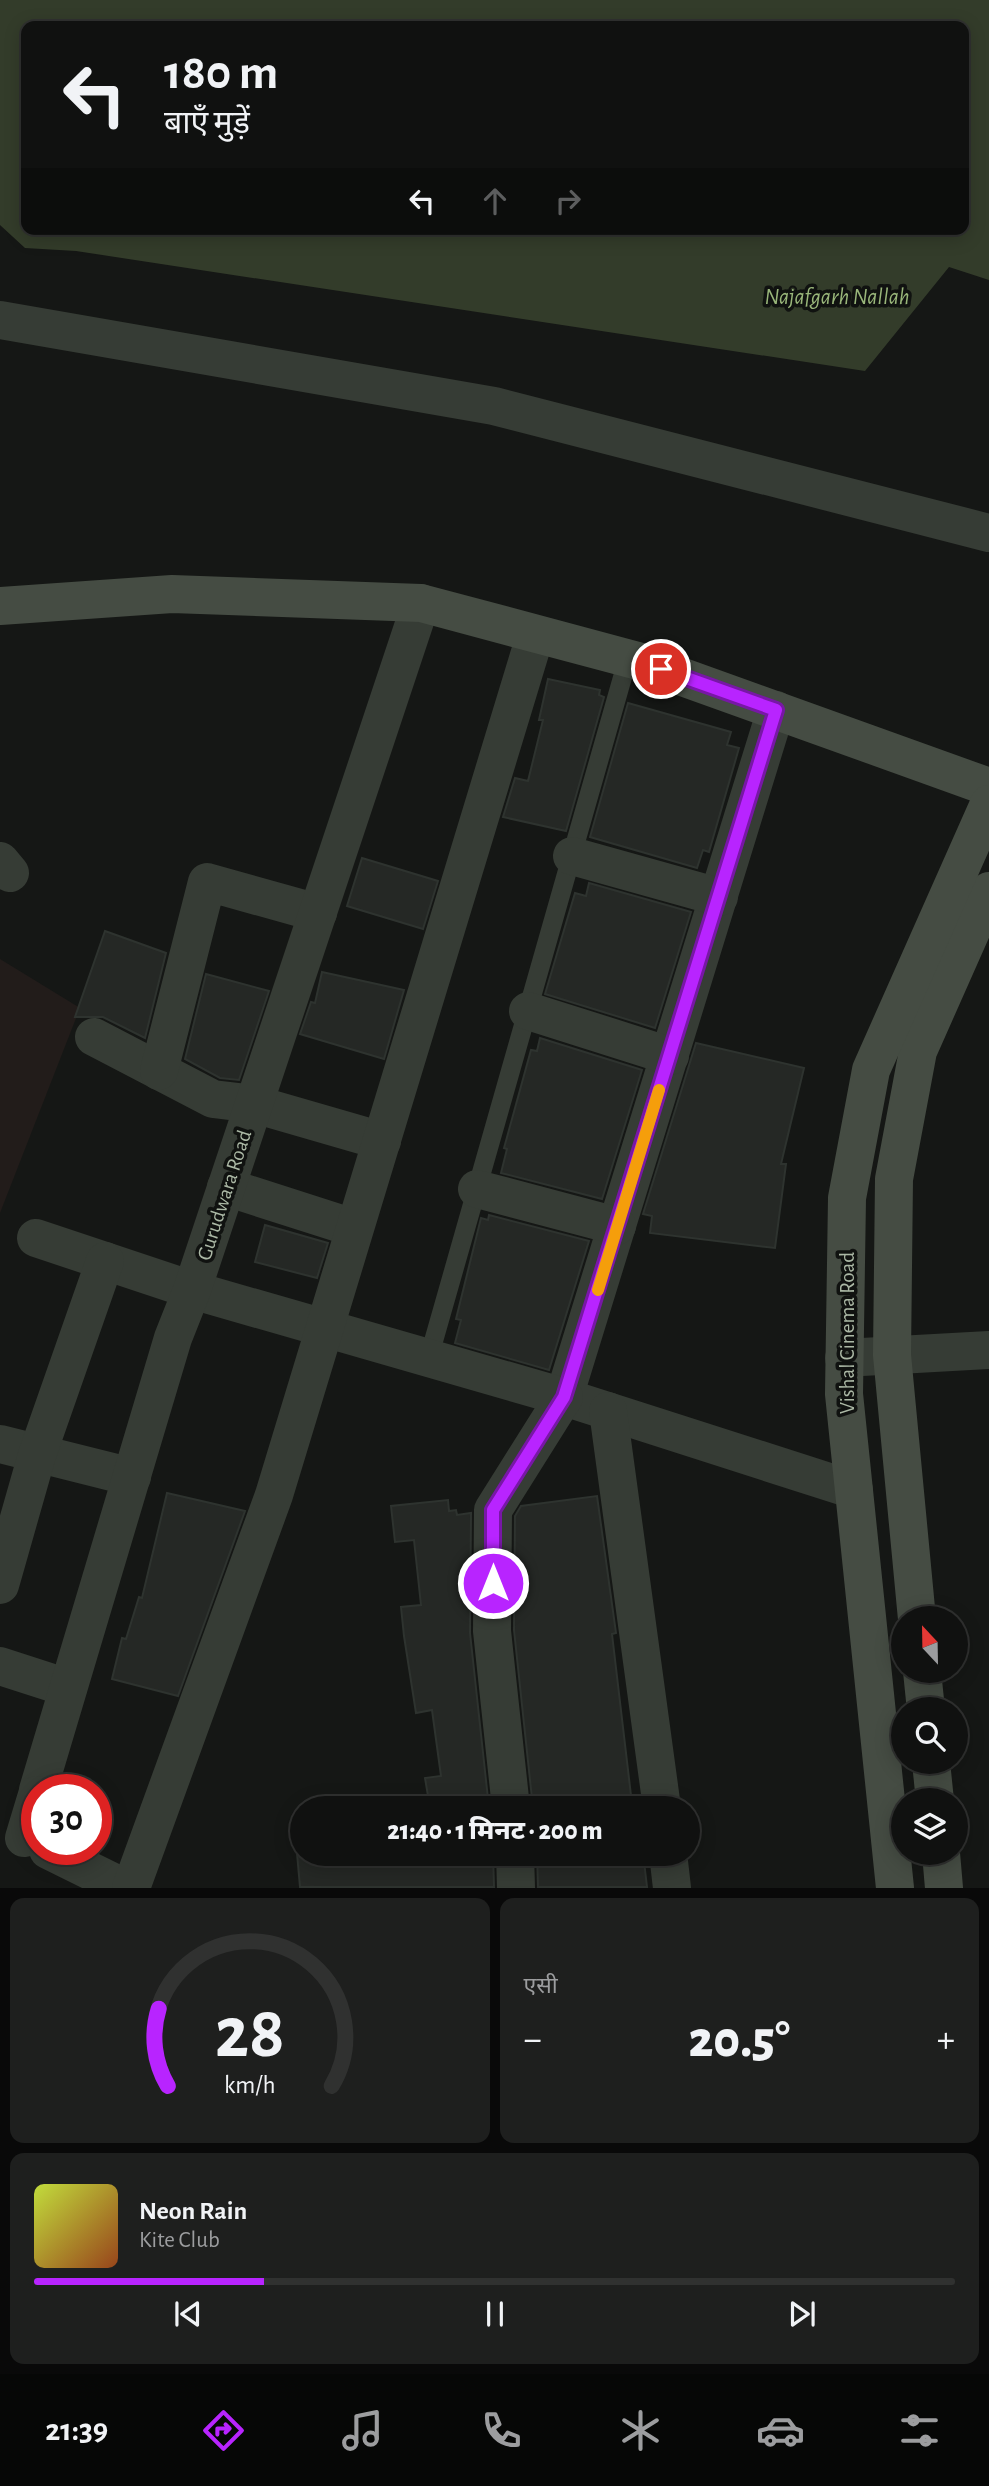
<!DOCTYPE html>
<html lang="hi">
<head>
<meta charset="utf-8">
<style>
	:root { --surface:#101110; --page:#1e1f1e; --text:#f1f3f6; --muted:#9c9d9f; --line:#303130; --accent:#b824ff }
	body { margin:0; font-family:"Alegreya Sans","Noto Sans Devanagari",sans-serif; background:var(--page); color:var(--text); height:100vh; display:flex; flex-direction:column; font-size:26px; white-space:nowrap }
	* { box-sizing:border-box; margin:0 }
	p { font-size:23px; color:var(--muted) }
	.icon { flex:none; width:38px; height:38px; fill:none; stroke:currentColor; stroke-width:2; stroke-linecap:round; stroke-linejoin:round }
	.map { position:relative; height:1888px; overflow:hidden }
	.side { display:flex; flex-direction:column; gap:10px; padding:10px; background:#090909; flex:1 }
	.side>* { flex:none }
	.top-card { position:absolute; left:21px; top:21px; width:948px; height:214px; border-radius:14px; box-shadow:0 4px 18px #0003,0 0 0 2px var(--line); background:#101110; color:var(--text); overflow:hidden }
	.needle { width:46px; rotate:338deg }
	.controls { position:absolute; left:891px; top:1606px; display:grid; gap:14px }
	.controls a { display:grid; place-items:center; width:77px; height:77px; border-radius:50%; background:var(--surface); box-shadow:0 4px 18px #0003,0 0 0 2px var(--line); font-size:35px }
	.speed { position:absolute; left:21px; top:1774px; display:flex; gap:14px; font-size:35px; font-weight:700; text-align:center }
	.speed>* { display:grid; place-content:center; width:91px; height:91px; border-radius:50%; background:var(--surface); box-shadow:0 4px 18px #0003,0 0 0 2px var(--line); line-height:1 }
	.speed .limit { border:10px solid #d22; background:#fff; color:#111 }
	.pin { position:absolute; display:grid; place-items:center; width:60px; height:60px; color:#fff; margin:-30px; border:4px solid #fff; border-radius:50%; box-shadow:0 2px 7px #0007 }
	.me { position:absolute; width:77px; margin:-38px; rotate:0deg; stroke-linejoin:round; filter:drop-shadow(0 0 5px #0008) }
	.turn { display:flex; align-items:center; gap:24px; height:147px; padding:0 28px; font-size:32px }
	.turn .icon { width:91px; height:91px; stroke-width:2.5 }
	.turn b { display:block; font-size:49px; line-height:60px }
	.lanes { display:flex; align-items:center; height:66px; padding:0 28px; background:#0003; justify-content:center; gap:35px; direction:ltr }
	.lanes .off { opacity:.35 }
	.big { font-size:52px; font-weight:800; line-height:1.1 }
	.side .widget { flex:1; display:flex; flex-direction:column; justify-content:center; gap:10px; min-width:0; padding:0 24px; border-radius:14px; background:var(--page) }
	.side .dial { align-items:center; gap:0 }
	.dial svg { height:182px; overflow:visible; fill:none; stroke:var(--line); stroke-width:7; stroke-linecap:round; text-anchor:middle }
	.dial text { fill:var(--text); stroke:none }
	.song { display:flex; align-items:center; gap:21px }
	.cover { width:84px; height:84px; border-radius:10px; background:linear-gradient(135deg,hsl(70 70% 55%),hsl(20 70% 35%)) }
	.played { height:7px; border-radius:4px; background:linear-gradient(90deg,var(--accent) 25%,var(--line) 25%) }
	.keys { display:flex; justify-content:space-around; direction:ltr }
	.heat { display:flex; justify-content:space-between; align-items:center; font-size:38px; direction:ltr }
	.side .tiles { flex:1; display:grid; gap:10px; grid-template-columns:1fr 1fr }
	.widget:last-child { grid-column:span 2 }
	.trip { position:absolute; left:290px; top:1796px; width:410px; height:70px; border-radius:35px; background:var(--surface); box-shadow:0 4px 18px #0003,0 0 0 2px var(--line); font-weight:800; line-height:70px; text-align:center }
	.menu { display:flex; height:112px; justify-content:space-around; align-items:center; background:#060706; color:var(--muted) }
	.menu .icon { width:49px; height:49px }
	.menu .current { color:var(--accent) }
	.menu b { font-size:32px; color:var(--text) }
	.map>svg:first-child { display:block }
</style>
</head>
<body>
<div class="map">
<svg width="989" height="1888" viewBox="0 0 989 1888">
	<rect width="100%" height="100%" fill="#151715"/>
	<polygon fill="#221c1a" points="0,959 80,1008 0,1213"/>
	<path fill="#333c2a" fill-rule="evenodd" d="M 0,0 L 989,0 L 989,280 L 949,267 L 865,371 L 76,251 L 25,248 L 0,225 ZM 26,26 L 964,26 L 964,229 L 26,229 Z"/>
	<g fill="#252825" stroke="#2e332f" stroke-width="2">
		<polygon points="548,679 600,690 599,695 604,697 566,831 503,817 515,778 528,781 543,720 539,720"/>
		<polygon points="628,703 731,732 727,745 739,748 709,852 703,850 697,868 590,837"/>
		<polygon points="362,858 438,881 423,929 347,906"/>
		<polygon points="589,883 691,912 655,1028 545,994 575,893 586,896"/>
		<polygon points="105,931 166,953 145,1038 103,1017 75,1017"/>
		<polygon points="322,972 404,990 384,1059 300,1034 311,1002 315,1003"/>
		<polygon points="206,974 269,991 239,1080 220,1078 185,1059"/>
		<polygon points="540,1038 642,1070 602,1199 501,1173 507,1149 504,1148 531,1050 537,1051"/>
		<polygon points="696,1043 804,1068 781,1164 786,1164 775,1248 650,1233 652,1216 643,1214"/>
		<polygon points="489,1215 589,1241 549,1370 455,1343 461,1320 456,1319 480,1222 481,1218 488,1220"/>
		<polygon points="265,1225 328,1243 317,1278 255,1262"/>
		<polygon points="167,1493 245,1511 178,1696 112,1679 122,1638 126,1639 139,1597 142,1598"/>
		<polygon points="597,1496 616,1633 612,1634 632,1804 637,1803 637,1808 533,1808 514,1630 515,1516 521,1506"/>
		<polygon points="448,1500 449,1511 456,1510 457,1515 471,1513 470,1633 489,1808 430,1808 425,1778 441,1776 432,1710 416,1713 404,1636 401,1607 421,1605 414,1540 395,1542 391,1506"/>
		<polygon points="297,1853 493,1853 494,1887 300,1887"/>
		<polygon points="537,1853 643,1853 647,1887 538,1887"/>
	</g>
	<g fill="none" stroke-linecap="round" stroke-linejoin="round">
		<polyline stroke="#363c35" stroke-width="19" points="429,1357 628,658"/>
		<g stroke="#363c35" stroke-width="38">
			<polyline points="0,320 494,406 989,533"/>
			<polyline points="776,710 564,1397 854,1490"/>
			<polyline points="572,856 719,897"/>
			<polyline points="0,861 10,873"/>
			<polyline points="528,1011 670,1056"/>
			<polyline points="94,1037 213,1099 254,1104 382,1141"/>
			<polyline points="159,1071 207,882 318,913"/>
			<polyline points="226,1187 354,1228"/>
			<polyline points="477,1189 617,1226"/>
			<polyline points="36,1238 192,1290 564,1397 493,1510 492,1631 511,1808"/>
			<polyline points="844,1358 989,1350"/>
			<polyline points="608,1411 662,1808"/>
			<polyline points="0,1444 132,1477"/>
			<polyline points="0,1585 37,1455 105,1261"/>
			<polyline points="0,1666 68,1688"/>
			<polyline points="38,1790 173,1338 192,1290 421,603"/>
			<polyline points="24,1838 37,1795"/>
			<polyline points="48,1850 125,1888"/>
			<polyline points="515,1853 516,1888"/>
			<polyline points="668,1853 672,1888"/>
			<polyline points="131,1888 274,1495 535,636"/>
		</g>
		<g stroke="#454c43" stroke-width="38">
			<polyline points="0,606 172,594 421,603 638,661 989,787"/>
			<polyline points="917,1619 892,1355 894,1179 918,1051 989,891"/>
			<polyline points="922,1671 926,1710"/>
			<polyline points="931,1762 935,1801"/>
			<polyline points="941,1853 944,1888"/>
			<polyline points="895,1888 844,1394 847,1198 871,1070 989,804"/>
		</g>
	</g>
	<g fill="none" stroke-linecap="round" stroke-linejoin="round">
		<g stroke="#7817a6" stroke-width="18">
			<polyline id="route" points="493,1583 493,1510 564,1397 776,710 661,669"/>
		</g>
		<use href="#route" stroke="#b824ff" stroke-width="12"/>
		<polyline stroke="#f59e0b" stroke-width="12" points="598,1290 659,1090"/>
	</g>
	<g text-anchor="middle" stroke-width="7" stroke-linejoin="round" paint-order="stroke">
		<g font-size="21" fill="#abb8a5" stroke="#101210">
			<text transform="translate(224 1195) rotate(-72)" y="7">Gurudwara Road</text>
			<text transform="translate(847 1333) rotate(-90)" y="7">Vishal Cinema Road</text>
		</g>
		<g font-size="23" font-style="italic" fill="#99b67a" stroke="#101210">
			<text x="837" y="304">Najafgarh Nallah</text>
		</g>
	</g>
</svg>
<div class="controls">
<a><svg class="needle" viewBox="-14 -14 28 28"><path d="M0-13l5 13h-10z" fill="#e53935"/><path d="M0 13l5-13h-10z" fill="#9c9d9f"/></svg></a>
<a><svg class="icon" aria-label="search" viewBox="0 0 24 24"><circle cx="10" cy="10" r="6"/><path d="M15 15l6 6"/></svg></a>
<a><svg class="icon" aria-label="layers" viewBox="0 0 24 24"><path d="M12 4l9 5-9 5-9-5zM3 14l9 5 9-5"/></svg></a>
</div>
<div class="speed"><div class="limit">30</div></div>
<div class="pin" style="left:661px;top:669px;background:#d93025"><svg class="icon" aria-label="arrive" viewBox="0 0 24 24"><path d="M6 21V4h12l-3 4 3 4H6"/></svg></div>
<svg class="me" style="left:493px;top:1583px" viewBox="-20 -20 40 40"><circle r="17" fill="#b824ff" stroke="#fff" stroke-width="3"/><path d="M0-11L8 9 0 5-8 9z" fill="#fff"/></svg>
<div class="trip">21:40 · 1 मिनट · 200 m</div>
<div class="top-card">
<div class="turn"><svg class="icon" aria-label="left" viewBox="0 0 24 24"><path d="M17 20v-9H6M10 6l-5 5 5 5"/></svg><div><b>180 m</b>बाएँ मुड़ें</div></div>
<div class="lanes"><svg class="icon" aria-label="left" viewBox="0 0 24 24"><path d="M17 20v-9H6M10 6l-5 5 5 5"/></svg><svg class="icon off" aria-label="ahead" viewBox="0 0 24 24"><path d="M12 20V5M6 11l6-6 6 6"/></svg><svg class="icon off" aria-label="right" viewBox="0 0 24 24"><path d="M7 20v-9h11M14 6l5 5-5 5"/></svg></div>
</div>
</div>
<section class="side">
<div class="tiles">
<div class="widget dial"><svg viewBox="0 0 100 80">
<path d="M14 69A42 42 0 1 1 86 69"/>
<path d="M14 69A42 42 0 0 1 10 35" stroke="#b824ff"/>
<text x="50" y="56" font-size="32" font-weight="700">28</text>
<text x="50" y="72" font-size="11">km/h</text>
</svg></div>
<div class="widget"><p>एसी</p>
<div class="heat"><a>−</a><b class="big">20.5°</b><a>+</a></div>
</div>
<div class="widget">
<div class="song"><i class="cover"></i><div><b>Neon Rain</b><p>Kite Club</p></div></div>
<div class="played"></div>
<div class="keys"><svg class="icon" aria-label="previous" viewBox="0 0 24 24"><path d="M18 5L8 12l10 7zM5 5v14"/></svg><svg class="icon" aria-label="pause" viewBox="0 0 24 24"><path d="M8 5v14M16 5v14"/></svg><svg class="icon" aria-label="next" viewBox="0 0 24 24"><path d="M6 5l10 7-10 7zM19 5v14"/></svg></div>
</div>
</div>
</section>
<nav class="menu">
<b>21:39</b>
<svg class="icon current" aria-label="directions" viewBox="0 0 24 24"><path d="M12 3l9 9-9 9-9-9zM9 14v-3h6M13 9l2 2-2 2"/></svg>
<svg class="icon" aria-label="music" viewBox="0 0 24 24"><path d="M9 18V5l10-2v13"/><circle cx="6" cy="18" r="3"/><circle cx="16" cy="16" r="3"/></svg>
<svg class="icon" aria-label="phone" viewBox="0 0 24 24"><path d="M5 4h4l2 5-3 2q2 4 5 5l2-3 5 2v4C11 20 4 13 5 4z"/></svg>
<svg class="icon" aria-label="climate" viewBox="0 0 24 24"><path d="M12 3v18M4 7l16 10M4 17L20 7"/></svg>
<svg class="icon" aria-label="car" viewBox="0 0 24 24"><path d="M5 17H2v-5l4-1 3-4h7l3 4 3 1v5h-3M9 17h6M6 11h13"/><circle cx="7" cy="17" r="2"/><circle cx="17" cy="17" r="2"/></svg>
<svg class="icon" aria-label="filters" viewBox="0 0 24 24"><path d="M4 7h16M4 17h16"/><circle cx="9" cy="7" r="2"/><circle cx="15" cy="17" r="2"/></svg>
</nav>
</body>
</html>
